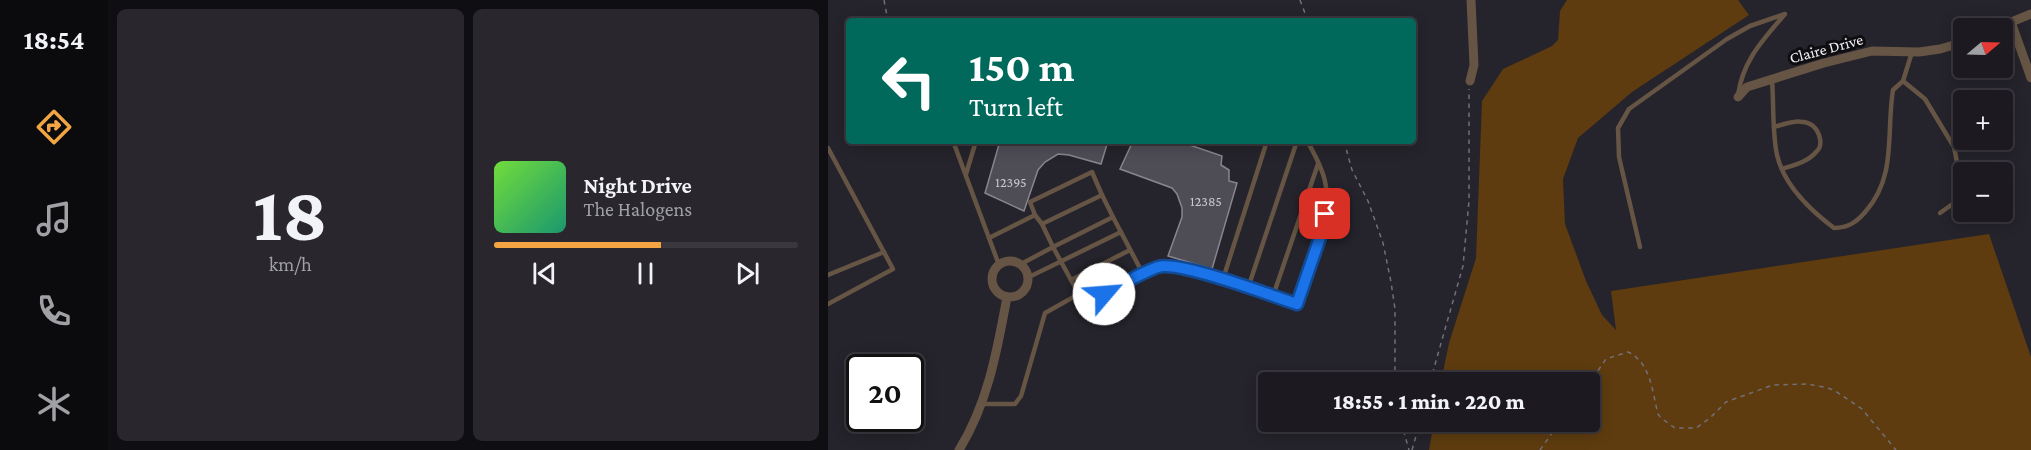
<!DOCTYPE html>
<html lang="en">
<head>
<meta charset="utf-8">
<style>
	:root { --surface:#1c1a20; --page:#29272d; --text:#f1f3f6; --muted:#a0a1a5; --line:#3a383e; --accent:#f3a443 }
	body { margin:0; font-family:"Crimson Pro",serif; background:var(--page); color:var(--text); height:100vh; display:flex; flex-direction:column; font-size:22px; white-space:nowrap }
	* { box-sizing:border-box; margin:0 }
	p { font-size:20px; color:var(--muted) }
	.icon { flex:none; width:33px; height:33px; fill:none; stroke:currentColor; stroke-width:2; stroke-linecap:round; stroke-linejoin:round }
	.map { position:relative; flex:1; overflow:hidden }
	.drawer { display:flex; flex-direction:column; gap:9px; padding:9px; background:#0f0e12; width:720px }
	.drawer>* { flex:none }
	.top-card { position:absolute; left:18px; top:18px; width:570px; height:126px; border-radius:6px; box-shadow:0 3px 15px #0003,0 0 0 2px var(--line); background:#00695c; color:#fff; overflow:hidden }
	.needle { width:39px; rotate:71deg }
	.fabs { position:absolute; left:1125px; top:18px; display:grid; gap:12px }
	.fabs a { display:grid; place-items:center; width:60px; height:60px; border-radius:6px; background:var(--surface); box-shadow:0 3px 15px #0003,0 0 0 2px var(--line); font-size:30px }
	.speed { position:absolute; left:18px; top:354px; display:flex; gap:12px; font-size:30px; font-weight:700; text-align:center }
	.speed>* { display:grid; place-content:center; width:78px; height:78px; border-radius:50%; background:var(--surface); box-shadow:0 3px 15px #0003,0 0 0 2px var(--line); line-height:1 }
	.speed .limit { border:3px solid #111; border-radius:9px; background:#fff; color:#111 }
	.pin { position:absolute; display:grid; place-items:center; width:51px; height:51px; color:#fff; margin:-26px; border-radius:12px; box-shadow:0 3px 9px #0006 }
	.me { position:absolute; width:66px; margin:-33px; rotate:63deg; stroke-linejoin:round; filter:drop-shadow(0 0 4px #0008) }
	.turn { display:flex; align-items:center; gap:21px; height:126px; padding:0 24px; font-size:27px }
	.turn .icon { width:78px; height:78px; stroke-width:2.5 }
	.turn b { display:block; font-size:42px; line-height:51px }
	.drawer .card { flex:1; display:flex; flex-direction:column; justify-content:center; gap:9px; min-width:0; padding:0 21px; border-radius:9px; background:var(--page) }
	.drawer .dial { align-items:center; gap:0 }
	.dial b { font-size:78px; line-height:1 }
	.song { display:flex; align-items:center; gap:18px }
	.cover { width:72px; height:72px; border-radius:9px; background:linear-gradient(135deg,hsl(100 70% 55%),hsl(160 70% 35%)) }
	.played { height:6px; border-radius:3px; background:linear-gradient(90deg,var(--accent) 55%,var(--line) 55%) }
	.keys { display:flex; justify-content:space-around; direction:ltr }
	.drawer .tiles { flex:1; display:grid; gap:9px; grid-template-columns:repeat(2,1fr) }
	.trip { position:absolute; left:430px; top:372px; width:342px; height:60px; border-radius:6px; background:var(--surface); box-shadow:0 3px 15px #0003,0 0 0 2px var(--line); font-weight:800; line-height:60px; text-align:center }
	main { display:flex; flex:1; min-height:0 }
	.menu { display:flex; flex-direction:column; width:108px; justify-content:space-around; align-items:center; background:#0b0a0d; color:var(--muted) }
	.menu .icon { width:42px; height:42px }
	.menu .selected { color:var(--accent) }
	.menu b { font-size:27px; color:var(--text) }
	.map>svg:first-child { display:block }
</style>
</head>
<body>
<main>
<nav class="menu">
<b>18:54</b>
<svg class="icon selected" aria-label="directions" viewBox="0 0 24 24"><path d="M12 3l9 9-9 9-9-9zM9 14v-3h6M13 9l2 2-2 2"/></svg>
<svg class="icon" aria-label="music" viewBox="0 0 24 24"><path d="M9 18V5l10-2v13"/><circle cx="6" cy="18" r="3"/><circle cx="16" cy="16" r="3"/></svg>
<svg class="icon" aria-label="phone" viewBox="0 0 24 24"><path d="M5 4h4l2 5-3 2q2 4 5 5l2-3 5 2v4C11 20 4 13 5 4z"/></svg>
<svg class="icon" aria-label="climate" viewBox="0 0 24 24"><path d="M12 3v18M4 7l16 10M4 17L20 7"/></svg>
</nav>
<section class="drawer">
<div class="tiles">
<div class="card dial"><b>18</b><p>km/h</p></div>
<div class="card">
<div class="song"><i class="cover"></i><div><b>Night Drive</b><p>The Halogens</p></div></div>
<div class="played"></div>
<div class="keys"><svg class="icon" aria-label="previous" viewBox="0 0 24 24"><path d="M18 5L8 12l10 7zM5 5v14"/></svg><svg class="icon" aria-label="pause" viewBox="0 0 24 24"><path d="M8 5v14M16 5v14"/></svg><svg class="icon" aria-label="next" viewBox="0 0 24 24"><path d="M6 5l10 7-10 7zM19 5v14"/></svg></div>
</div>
</div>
</section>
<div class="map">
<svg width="1203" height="450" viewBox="0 0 1203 450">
	<rect width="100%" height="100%" fill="#25232b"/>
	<polygon fill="#5e3c0f" points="739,0 910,0 921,15 804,92 750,138 735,179 737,224 758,281 774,315 788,330 783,291 1161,234 1203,357 1203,450 601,450 606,422 762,422 762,382 613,382 621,343 648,258 654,101 675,69 724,46 730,40 732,11"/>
	<g fill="#4e4c54" stroke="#88858e" stroke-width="1.5">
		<polygon points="172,141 280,141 273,164 241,155 230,154 217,162 210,170 196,211 157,193"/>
		<polygon points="305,141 350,141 394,156 393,165 401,170 401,181 409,183 384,269 340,256 354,217 354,208 349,194 344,188 292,169"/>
	</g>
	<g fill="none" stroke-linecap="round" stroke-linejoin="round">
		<g stroke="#727077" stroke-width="1.5" stroke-dasharray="4.5 4.5" stroke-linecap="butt">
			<polyline points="56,0 60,21"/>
			<polyline points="472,0 480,21"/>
			<polyline points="516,141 524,170 540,201 555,243 563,282 567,309 567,382"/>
			<polyline points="602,382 635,266 641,201 641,89"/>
			<path d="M 757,382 L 759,378 L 769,372 L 778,359 L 800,352 C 823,363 824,391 830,414 L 833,418 L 847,428 L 868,428 L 882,418 L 898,402 L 945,385 L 979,384 L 996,387 L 1006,390 L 1034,409 L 1068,450"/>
			<polyline points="573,422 581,450"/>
			<polyline points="584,450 592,422"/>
			<polyline points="712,450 732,422"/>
		</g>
		<g stroke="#654" stroke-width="4.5">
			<polyline points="1084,52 1075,81 1097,99 1126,147 1132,178 1126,203 1112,213"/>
			<path d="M 944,80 C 946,104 944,131 949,155 C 956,186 982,210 1006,228 C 1020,228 1029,222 1038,211 C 1069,176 1058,132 1065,90 L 1075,81"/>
			<path d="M 946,127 C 962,122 984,115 991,135 C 993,141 993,148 988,152 C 980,162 966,165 954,169"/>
			<polyline points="125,141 161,238"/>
			<polyline points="428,141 438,144"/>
			<polyline points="0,148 65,269 0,304"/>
			<polyline points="138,174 148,141"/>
			<polyline points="214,224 225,247 285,217 274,195"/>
			<path d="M 812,247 L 791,157 L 790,128 L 801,109 L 899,39 L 922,26 L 957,14 C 935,40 915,60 910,95"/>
			<polyline points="193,264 225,247 243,280 302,250"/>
			<polyline points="171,265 161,238 207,215 202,202 264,172 274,195 214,224 207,215"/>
			<path d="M 315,274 C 320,272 326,267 332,266 C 354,261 443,295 469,304 C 483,265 509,217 495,174 C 491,163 485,151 479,141"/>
			<polyline points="0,275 56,252"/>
			<polyline points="201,277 293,232"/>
			<polyline points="395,279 439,141"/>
			<polyline points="243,280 257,304 315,274 285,217"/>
			<polyline points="420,288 469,141"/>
			<polyline points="445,296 490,164"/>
			<polyline points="154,404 187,404 193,396 217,313 251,294"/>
		</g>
		<g stroke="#654" stroke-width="9">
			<polyline points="1183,22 1203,78"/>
			<polyline points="1169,28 1203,14"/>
			<polyline points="642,81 646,65 643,0"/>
			<polyline points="910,97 919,87 996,63 1044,51 1091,52 1112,49 1136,42"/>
			<circle cx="182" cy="279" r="18"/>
			<path d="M 131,450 C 160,403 169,351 179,297"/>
		</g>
	</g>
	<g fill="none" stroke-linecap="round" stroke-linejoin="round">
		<g stroke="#114b97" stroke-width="15">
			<path id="route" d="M 276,294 C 294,285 312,273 330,267 C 351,260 444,296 469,304 L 496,226 L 497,214"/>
		</g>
		<use href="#route" stroke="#1a73e8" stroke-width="10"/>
	</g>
	<g text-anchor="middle" stroke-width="6" stroke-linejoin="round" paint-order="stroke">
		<g font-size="14" fill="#c9c8ce">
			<text x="183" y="187">12395</text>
			<text x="378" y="206">12385</text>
		</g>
		<g font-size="16" fill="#f2f1f6" stroke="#0e0d10">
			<text transform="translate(998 48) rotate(-15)" y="6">Claire Drive</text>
		</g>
	</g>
</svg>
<div class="fabs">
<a><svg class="needle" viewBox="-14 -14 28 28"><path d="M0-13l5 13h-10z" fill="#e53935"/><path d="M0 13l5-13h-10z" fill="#a0a1a5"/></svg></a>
<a>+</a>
<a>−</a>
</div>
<div class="speed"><div class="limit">20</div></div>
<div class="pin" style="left:497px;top:214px;background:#d93025"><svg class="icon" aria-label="arrive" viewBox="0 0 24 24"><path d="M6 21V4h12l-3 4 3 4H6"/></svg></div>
<svg class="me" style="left:276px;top:294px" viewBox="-20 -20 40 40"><circle r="19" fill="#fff"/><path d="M0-13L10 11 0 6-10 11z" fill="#1a73e8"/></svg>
<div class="trip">18:55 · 1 min · 220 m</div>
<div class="top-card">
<div class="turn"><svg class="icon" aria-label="left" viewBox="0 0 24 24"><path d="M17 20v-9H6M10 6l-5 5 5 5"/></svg><div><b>150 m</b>Turn left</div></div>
</div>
</div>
</main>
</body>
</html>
